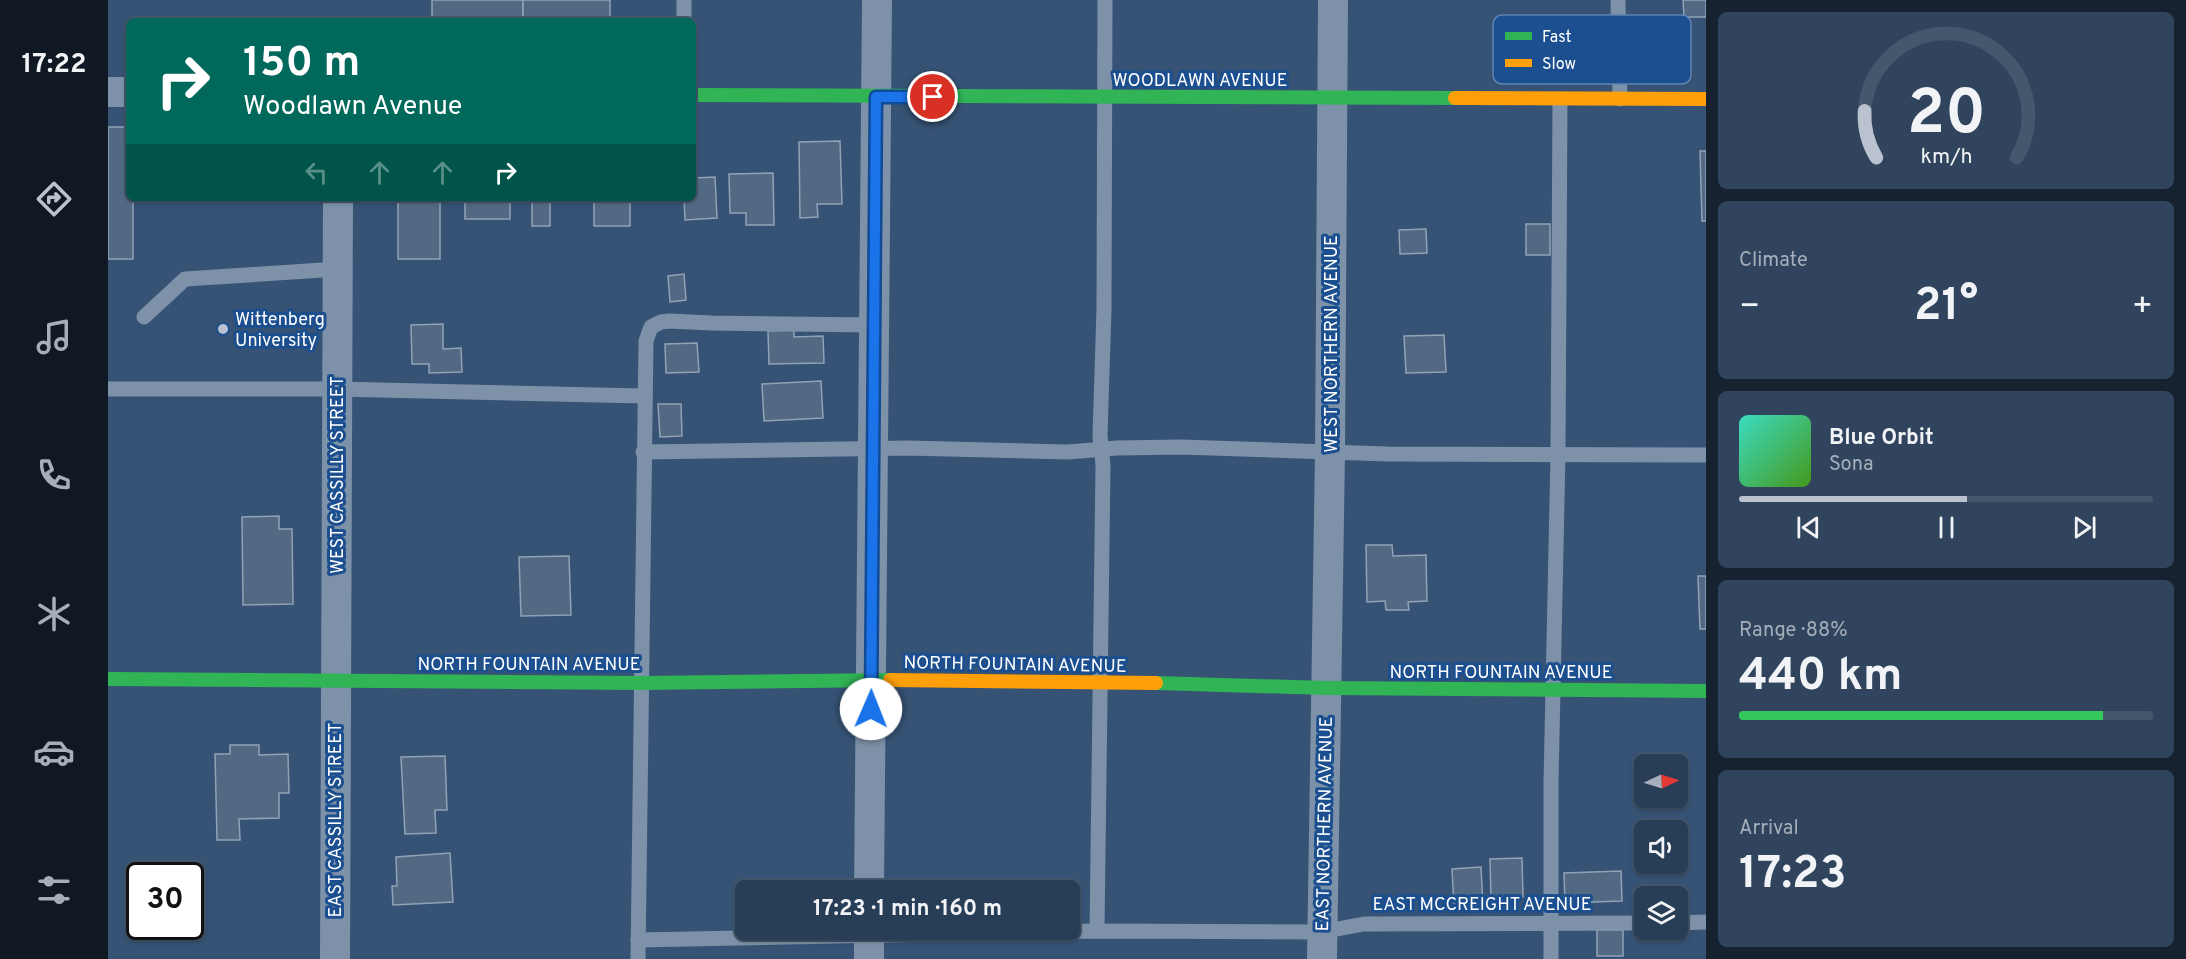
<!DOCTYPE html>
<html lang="en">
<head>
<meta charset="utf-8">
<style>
	:root { --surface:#283e57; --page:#30455d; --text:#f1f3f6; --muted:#a5aeba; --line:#44576d; --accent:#b9c2ce }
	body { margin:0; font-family:Overpass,sans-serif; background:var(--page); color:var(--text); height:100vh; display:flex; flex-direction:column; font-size:22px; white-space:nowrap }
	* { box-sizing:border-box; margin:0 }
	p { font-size:20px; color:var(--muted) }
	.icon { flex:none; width:33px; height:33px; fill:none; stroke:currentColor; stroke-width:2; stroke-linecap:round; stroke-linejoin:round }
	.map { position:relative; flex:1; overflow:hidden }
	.drawer { display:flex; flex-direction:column; gap:12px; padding:12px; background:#162230; width:480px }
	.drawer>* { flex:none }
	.banner { position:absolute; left:18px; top:18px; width:570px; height:183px; border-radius:9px; box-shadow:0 2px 4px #0004,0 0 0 2px var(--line); background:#00695c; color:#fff; overflow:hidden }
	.needle { width:39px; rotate:86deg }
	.tools { position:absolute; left:1526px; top:754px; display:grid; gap:12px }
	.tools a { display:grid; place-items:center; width:54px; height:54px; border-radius:9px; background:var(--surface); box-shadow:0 2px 4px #0004,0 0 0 2px var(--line); font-size:30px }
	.speed { position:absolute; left:18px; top:862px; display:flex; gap:12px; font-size:30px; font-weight:700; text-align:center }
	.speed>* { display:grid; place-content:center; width:78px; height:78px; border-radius:50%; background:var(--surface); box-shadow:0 2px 4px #0004,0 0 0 2px var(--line); line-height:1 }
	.speed .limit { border:3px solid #111; border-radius:9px; background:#fff; color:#111 }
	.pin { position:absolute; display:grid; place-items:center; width:51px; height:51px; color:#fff; margin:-26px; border:3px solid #fff; border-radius:50%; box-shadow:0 2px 6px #0007 }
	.me { position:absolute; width:66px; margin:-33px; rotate:1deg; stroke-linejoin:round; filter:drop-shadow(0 0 4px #0008) }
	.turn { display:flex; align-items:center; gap:21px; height:126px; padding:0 18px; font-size:27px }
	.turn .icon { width:78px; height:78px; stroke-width:2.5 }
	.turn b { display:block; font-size:42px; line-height:51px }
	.lanes { display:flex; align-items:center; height:57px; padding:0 18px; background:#0003; justify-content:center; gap:30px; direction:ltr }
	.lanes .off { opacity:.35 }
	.big { font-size:45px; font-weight:700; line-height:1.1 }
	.drawer .card { flex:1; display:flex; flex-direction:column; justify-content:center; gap:9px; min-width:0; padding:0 21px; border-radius:9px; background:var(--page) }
	.drawer .dial { align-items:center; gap:0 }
	.dial svg { height:156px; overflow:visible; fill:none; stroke:var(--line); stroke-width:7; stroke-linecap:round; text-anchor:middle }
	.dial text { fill:var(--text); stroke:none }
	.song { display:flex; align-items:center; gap:18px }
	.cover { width:72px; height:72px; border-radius:9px; background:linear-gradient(135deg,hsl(170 70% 55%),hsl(100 70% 35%)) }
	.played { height:6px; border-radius:3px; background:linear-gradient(90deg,var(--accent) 55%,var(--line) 55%) }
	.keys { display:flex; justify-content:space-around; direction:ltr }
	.heat { display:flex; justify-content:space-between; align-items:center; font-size:33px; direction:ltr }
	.charge { height:9px; border-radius:4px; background:linear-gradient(90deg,#34c759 88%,var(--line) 0) }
	.trip { position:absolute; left:627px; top:880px; width:345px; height:60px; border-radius:9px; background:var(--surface); box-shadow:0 2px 4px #0004,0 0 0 2px var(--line); font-weight:700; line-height:60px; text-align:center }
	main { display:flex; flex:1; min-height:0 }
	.tab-bar { display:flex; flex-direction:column; width:108px; justify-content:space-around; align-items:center; background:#101923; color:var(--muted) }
	.tab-bar .icon { width:42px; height:42px }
	.tab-bar .active { color:var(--accent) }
	.tab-bar b { font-size:27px; color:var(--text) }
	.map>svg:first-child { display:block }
</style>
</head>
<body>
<main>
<nav class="tab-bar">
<b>17:22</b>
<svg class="icon active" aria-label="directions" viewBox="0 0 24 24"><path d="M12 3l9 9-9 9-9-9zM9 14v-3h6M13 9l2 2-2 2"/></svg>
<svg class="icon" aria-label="music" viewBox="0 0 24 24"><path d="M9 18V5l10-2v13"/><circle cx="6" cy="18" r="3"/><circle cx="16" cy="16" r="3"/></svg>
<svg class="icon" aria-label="phone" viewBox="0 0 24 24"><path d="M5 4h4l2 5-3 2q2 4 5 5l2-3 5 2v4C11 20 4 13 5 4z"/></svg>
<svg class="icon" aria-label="climate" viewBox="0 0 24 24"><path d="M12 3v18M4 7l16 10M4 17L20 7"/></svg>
<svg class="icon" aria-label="car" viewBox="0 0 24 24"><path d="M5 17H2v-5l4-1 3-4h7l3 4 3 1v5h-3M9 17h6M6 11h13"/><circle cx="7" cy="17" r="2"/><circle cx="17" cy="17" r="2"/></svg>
<svg class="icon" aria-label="filters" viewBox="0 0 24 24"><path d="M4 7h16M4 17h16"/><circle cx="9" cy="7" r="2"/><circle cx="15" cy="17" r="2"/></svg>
</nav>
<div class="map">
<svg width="1598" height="959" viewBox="0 0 1598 959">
	<rect width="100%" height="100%" fill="#365274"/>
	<g fill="#526984" stroke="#92a2b6" stroke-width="1.5">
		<rect x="324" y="0" width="91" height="21"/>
		<polygon points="415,0 502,0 502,21 415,19"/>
		<polygon points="1575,0 1598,0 1598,17 1576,17"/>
		<polygon points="0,127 21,127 21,198 25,198 25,259 0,259"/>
		<polygon points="732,141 734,204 709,204 710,217 692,218 691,142"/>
		<polygon points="1592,151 1598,151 1598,221 1594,221"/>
		<polygon points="665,173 666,225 638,225 638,213 622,213 621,174"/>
		<polygon points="607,177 609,218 577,220 576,198 585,198 585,178"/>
		<rect x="290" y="198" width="42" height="61"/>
		<rect x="357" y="198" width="45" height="21"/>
		<rect x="424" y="198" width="18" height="28"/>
		<rect x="486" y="198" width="36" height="28"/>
		<rect x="1418" y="224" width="24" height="31"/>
		<polygon points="1318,229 1319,253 1292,254 1291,230"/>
		<polygon points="576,274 578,300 562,302 560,276"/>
		<polygon points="335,324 335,349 353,348 354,372 321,373 321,364 304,364 303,325"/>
		<polygon points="686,330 686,337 715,336 716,363 661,364 660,331"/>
		<polygon points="1336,335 1338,372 1298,373 1296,336"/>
		<polygon points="589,343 591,372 558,373 557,344"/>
		<polygon points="713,381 715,418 656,421 654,384"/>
		<polygon points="550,404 573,404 574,436 552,437"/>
		<polygon points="171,516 171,529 184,529 185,604 135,605 134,517"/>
		<polygon points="1258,545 1284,545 1285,556 1318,555 1319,601 1300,602 1301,610 1278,610 1277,601 1259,602"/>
		<polygon points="461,556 463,615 413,616 411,557"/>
		<polygon points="1590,576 1598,576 1598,629 1592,629"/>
		<polygon points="122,745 151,745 151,755 180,754 181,793 171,793 171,818 131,819 132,840 109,840 107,754 122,754"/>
		<polygon points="337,756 339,810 327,810 328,833 297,834 293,757"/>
		<polygon points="342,853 345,902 285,905 284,886 289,886 288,857"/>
		<polygon points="1414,858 1415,897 1383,898 1382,859"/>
		<polygon points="1373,867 1375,906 1346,908 1344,869"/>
		<polygon points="1513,871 1514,901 1457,903 1456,873"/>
		<rect x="1489" y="930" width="26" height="26"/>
	</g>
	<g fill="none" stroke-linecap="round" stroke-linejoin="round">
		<g stroke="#7d92a8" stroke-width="15">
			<polyline points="576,0 576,21"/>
			<polyline points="1510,0 1512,99"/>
			<polyline points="36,317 77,279 230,269"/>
			<polyline points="0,389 229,389 536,396"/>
			<polyline points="535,452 800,448 960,452 1009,448 1073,447 1279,454 1598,455"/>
			<polyline points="1569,923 1598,922"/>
			<polyline points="989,931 995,465 992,436 996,309 997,0"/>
			<polyline points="530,940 989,931 1213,932 1256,924 1536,923"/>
			<polyline points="530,959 538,341 543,327 553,322 561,321 603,323 766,325"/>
			<polyline points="1443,959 1443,783 1450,454 1452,99"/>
		</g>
		<g stroke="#7d92a8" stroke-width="30">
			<polyline points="0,92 21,92"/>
			<polyline points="761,891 769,0"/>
			<polyline points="227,959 230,198"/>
			<polyline points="761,959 761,930"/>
			<polyline points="1214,959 1222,453 1225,0"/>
		</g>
		<g stroke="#30b455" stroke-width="14">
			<polyline points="585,95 1347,98"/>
			<polyline points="0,679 534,683 782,680"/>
			<polyline points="1048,683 1219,688 1598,691"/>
		</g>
		<g stroke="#ff9f0a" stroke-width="14">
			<polyline points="1347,98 1598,99"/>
			<polyline points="782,680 1048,683"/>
		</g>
	</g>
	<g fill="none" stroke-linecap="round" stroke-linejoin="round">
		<g stroke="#114b97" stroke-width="15">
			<polyline id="route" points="763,709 768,97 825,97"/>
		</g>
		<use href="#route" stroke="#1a73e8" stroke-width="10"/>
	</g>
	<circle fill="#b9c2ce" stroke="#1b4f8f" stroke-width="2" cx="115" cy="329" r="6"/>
	<g text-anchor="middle" stroke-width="6" stroke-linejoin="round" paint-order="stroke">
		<g font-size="18" fill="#fff" stroke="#1b4f8f">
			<text x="1092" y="86">WOODLAWN AVENUE</text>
			<text transform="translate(1223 344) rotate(-90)" y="6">WEST NORTHERN AVENUE</text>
			<text transform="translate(229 475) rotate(-90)" y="6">WEST CASSILLY STREET</text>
			<text x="421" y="670">NORTH FOUNTAIN AVENUE</text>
			<text transform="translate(907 664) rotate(1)" y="6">NORTH FOUNTAIN AVENUE</text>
			<text x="1393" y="678">NORTH FOUNTAIN AVENUE</text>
			<text transform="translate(227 820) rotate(-90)" y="6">EAST CASSILLY STREET</text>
			<text transform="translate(1216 824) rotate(-89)" y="6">EAST NORTHERN AVENUE</text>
			<text x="1374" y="910">EAST MCCREIGHT AVENUE</text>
		</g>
		<g font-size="18" fill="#fff" stroke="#1b4f8f" text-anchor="start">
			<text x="127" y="325">Wittenberg<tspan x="127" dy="21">University</tspan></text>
		</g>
	</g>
	<rect x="1385" y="15" width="198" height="69" rx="9" fill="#1b4f8f" stroke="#5f84b1" stroke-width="1.5"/>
	<rect x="1397" y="32" width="27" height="8" fill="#30b455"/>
	<rect x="1397" y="59" width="27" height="8" fill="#ff9f0a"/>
	<g font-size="16" fill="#fff">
		<text x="1434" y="42">Fast</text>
		<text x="1434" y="69">Slow</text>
	</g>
</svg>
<div class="tools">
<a><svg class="needle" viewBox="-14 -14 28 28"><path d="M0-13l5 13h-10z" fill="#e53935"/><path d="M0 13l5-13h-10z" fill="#a5aeba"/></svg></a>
<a><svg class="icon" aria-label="sound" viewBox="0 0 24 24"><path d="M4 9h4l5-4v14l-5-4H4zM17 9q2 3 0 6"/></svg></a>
<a><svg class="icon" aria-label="layers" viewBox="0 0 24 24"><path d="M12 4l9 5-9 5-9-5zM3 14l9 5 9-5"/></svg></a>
</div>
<div class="speed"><div class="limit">30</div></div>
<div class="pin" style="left:825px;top:97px;background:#d93025"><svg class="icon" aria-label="arrive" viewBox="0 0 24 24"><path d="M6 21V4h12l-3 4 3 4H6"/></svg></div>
<svg class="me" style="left:763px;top:709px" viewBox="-20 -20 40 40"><circle r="19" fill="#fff"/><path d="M0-13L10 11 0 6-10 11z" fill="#1a73e8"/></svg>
<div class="trip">17:23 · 1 min · 160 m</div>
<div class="banner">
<div class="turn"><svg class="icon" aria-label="right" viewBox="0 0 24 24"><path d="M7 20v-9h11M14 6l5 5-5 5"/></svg><div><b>150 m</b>Woodlawn Avenue</div></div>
<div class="lanes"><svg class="icon off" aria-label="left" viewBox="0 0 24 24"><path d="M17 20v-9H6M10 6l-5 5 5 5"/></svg><svg class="icon off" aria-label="ahead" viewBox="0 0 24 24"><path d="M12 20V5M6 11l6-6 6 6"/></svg><svg class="icon off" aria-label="ahead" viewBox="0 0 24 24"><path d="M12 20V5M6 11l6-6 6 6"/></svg><svg class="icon" aria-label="right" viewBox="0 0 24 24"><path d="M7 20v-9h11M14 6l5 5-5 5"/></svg></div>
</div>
</div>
<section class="drawer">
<div class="card dial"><svg viewBox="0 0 100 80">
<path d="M14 69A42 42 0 1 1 86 69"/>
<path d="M14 69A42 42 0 0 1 8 45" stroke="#b9c2ce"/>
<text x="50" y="56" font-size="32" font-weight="700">20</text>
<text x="50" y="72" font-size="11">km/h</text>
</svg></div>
<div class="card"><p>Climate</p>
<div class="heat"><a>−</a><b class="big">21°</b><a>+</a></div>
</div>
<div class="card">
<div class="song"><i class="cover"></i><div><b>Blue Orbit</b><p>Sona</p></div></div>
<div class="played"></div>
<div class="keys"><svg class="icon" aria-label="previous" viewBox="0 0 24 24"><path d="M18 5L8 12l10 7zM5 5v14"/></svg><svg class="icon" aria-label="pause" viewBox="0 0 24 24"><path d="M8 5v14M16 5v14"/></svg><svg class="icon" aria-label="next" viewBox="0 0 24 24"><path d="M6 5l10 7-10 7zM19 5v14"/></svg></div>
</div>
<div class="card"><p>Range · 88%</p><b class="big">440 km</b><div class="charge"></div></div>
<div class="card"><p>Arrival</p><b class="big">17:23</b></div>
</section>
</main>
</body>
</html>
